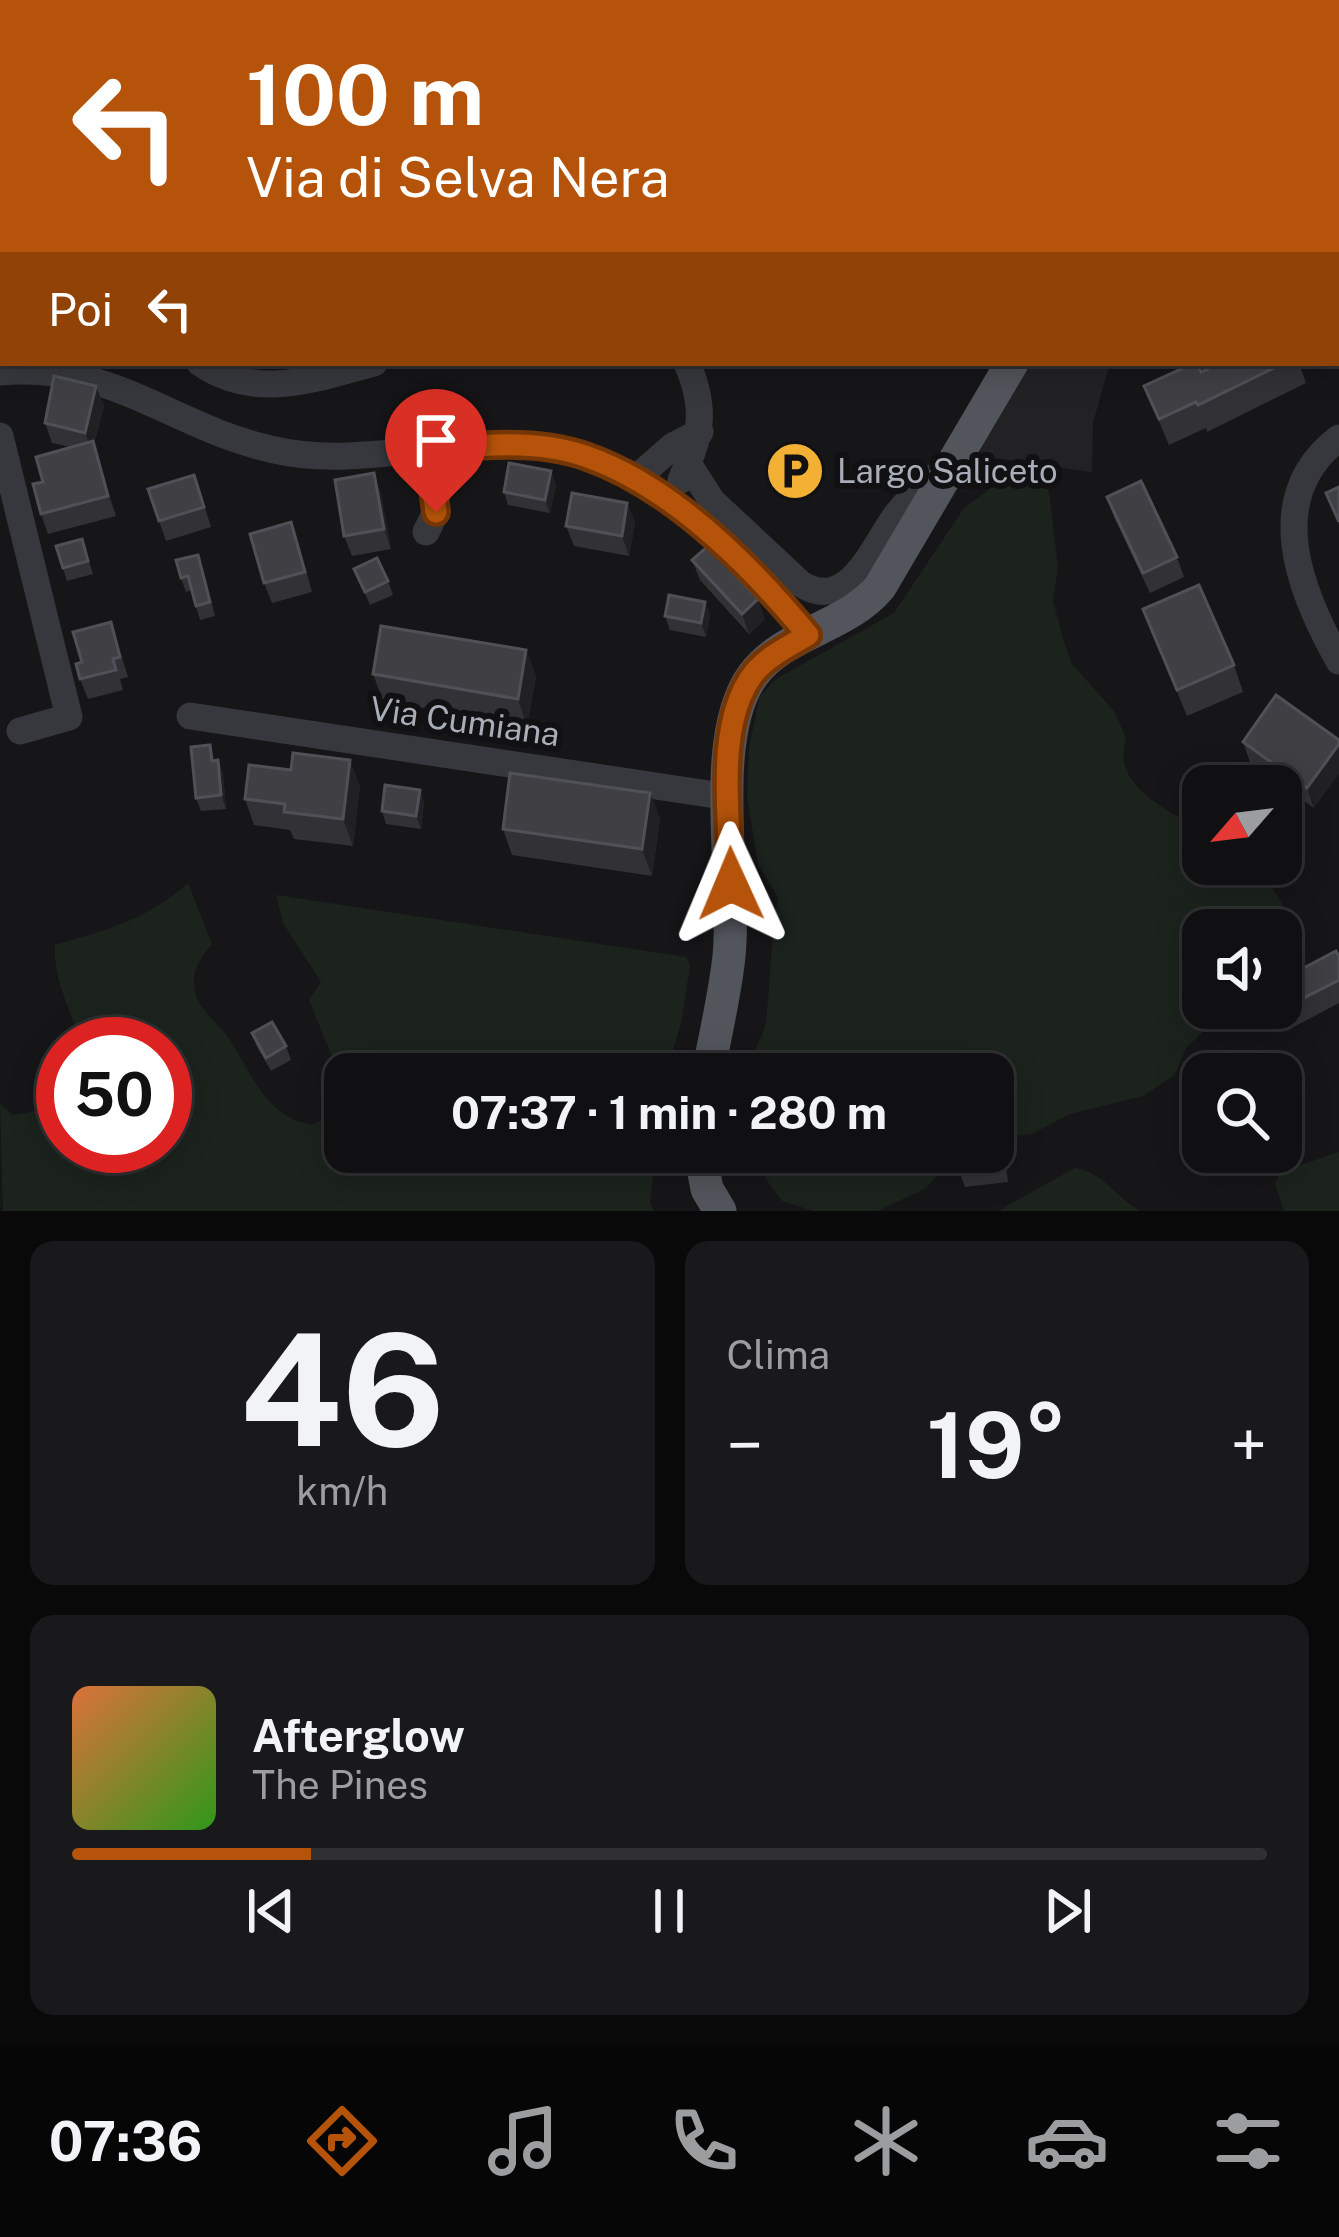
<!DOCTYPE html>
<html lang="it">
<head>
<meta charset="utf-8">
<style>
	:root { --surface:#101012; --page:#19191b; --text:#f1f3f6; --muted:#9c9d9f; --line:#303032; --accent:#b45309 }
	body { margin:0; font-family:"Public Sans",sans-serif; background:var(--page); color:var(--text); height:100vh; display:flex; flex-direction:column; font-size:45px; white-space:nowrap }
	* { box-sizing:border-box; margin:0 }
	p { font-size:39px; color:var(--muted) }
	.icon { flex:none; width:66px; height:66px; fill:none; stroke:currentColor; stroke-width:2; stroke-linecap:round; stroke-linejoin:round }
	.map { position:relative; height:1211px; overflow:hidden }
	.panel { display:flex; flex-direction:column; gap:30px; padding:30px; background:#09090a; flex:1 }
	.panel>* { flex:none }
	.guide { position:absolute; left:0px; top:0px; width:1341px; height:366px; box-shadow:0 6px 30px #0003,0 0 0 3px var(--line); background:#b45309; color:#fff; overflow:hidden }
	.needle { width:78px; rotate:242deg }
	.tools { position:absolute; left:1182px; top:765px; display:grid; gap:24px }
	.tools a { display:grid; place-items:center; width:120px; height:120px; border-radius:24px; background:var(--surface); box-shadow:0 6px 30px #0003,0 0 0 3px var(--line); font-size:60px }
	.speed { position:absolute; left:36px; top:1017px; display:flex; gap:24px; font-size:60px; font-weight:700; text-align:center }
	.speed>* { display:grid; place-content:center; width:156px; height:156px; border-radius:50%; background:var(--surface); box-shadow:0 6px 30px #0003,0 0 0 3px var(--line); line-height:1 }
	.speed .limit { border:18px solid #d22; background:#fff; color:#111 }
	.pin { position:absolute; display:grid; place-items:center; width:102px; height:102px; color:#fff; margin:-123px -51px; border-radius:50% 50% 50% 0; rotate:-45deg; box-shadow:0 0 12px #0007 }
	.pin .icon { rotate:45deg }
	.me { position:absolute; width:132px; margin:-66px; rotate:359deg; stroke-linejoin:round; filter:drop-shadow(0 0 9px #0008) }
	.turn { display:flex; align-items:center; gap:42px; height:252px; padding:0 48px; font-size:54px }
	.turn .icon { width:156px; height:156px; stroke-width:2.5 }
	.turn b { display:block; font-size:84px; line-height:102px }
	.then { display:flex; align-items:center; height:114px; padding:0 48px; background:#0003; gap:24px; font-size:45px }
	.big { font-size:90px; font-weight:700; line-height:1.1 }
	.panel .card { flex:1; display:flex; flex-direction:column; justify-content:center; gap:18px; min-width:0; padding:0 42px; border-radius:24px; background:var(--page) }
	.panel .dial { align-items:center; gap:0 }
	.dial b { font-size:156px; line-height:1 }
	.song { display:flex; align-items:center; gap:36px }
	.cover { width:144px; height:144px; border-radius:18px; background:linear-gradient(135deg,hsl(20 70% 55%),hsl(110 70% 35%)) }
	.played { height:12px; border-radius:6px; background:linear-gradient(90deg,var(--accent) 20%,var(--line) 20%) }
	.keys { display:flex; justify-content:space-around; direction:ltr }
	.heat { display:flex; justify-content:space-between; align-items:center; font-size:66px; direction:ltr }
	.panel .tiles { flex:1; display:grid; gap:30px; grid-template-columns:1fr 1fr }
	.card:last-child { grid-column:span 2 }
	.trip { position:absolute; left:324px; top:1053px; width:690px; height:120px; border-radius:24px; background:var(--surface); box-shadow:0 6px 30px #0003,0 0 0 3px var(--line); font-weight:700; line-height:120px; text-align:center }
	.dock { display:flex; height:192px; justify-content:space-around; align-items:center; background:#060607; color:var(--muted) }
	.dock .icon { width:84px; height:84px }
	.dock .on { color:var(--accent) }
	.dock b { font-size:54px; color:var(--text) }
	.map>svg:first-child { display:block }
</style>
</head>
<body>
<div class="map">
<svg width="1339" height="1211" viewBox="0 0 1339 1211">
	<rect width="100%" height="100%" fill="#161618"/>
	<g fill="#222225">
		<polygon points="1064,0 1339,0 1339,37 1338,3"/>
		<polygon points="1018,363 1110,363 1093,423 1092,472 978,456"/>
	</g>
	<g fill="#1c231d">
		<path d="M 1033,475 L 1048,484 L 1058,567 L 1053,600 L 1063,639 L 1072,664 L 1114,711 L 1126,738 C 1111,788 1167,808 1203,832 L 1203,864 L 1248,864 C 1280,894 1289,906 1292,951 L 1281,968 L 1281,930 L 1203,930 L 1203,1008 L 1228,1008 L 1186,1048 L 1175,1075 L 1143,1096 L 1070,1114 L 1032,1134 L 993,1139 L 993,1074 L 747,1074 C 749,1054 763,1040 766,1021 C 771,980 770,939 778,898 L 758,864 L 747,796 L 749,747 L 760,696 L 776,679 L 894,613 L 964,508 L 1006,477 Z"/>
		<path d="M 188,883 L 212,944 C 202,955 192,970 194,986 C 196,1010 218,1021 230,1040 C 253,1076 265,1115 311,1125 L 339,1111 L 345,1097 L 345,1152 L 656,1152 L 650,1202 L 654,1211 L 3,1211 L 0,1104 L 13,1115 L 36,1111 L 63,1097 L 63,1146 L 165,1146 L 165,1044 L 80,1044 C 72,1010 53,982 55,945 C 111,928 143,922 188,883 Z"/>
		<polygon points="276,895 686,957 690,966 681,1023 666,1074 345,1074 345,1089 309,1000 321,982 283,923"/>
		<polygon points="752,1152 961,1152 926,1188 878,1211 813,1211 782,1201 758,1168"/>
		<polygon points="1339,1152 1339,1211 1284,1211 1275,1184 1280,1172"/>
		<path d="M 1075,1168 C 1102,1171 1117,1199 1141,1211 L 998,1211 Z"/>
	</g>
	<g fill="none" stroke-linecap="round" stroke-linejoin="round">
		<g stroke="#37383d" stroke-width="27">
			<polyline points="1017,0 1017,3"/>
			<polyline points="103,3 122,0"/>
			<polyline points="0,19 3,18"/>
			<polyline points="1338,66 1339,65"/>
			<polyline points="0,215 3,216"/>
			<path d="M 200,363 C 255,401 315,379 374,363"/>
			<path d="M 0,372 C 113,362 168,425 270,449 C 339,466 409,448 480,445 C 512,444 549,446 580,455 C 662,477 755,570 808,635"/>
			<polyline points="0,436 69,717 20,731"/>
			<path d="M 1339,438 C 1261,497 1300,592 1339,661"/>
			<path d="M 689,465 L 712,501 L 801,584 C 850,614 874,544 897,514 C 912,495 927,482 946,468"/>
			<polyline points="634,480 673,446 700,432"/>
			<path d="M 681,480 C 700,436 708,412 687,363"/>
			<polyline points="426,532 436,512 428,450"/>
			<polyline points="190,716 729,797"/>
		</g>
		<g stroke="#53555c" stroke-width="33">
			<polyline points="1036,0 1037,3"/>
			<path d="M 708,1074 C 715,1035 725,995 729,956 C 737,878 707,738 753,675 C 784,633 847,627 880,587 L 1012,363"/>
			<polyline points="700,1152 707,1189 720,1211"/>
		</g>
	</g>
	<g fill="#323236">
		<polygon points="1221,363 1299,363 1306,383 1207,432 1206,428 1169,445 1144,386 1201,372"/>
		<polygon points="96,386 104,406 94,444 116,516 48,534 41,514 43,482 70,447 52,443 45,423"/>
		<polygon points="556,484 550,513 508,505 504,492"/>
		<polygon points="148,489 201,495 211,527 166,541"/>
		<polygon points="381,493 391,549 352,556 344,536"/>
		<polygon points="1107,497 1177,557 1184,577 1150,593 1114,517"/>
		<polygon points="627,503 635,523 629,556 574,546 566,526"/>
		<polygon points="82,539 93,574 67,581 56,546"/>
		<polygon points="298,542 312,592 272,603 264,583"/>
		<polygon points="692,560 765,619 749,634 700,580"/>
		<polygon points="203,568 215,616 200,620 191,590 186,592 181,578"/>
		<polygon points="354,569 388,581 393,595 370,605"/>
		<polygon points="705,602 710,616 706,637 670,630 665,616"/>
		<polygon points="1143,609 1234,665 1243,692 1187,716"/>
		<polygon points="111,622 128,677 120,679 123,690 88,699 80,679 82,662"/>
		<polygon points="526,650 536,677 527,726 383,701 373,674"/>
		<polygon points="1276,695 1314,808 1250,762 1243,742"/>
		<polygon points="218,760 223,774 226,809 201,811 196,798 215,761"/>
		<polygon points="360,786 353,846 294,839 290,830 254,825 245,799"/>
		<polygon points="420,790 424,803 421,829 386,824 382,811"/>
		<polygon points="650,793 660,819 652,876 512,855 503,829"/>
		<polygon points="1339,957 1339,1003 1286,1031 1274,1008 1281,1008"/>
		<polygon points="252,1033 286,1046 291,1060 271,1071 257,1047"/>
		<polygon points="1251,1152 1278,1152 1280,1157 1257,1167"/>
		<polygon points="1006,1166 1008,1182 965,1187 960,1173"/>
	</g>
	<g fill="#212124">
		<polygon points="96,386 104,406 94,444 116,516 85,433"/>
		<polygon points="551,471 556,484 550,513 545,500"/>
		<polygon points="374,473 381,493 391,549 384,529"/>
		<polygon points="627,503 635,523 629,556 622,536"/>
		<polygon points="758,599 765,619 749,634 742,614"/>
		<polygon points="705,602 710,616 706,637 701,623"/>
		<polygon points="526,650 536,677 527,726 518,699"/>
		<polygon points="1339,744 1339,774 1314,808 1307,788"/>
		<polygon points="218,760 223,774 226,809 221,795"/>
		<polygon points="350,760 360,786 353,846 343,819"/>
		<polygon points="420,790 424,803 421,829 416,816"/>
		<polygon points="650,793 660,819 652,876 642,849"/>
	</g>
	<g fill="#3f3f44" stroke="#4f5156" stroke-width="3">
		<polygon points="113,0 168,0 169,3 114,3"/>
		<polygon points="900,0 966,0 967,3 900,3"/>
		<rect x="0" y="50" width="3" height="26"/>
		<polygon points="1338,129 1339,129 1338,176"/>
		<polygon points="1194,363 1196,363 1201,372 1221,363 1284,363 1198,405 1196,402 1159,419 1144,386"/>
		<polygon points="54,376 96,386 85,433 45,423"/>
		<polygon points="93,441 108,496 41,514 33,484 43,482 36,457"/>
		<polygon points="509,463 551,471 545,500 504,492"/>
		<polygon points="374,473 384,529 344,536 335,480"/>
		<polygon points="194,475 204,507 159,521 148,489"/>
		<polygon points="1141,481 1177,557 1143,573 1107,497"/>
		<polygon points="1339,487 1339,522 1326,493"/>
		<polygon points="572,493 627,503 622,536 566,526"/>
		<polygon points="291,522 305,572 264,583 250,534"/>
		<polygon points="82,539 88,561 63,568 56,546"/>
		<polygon points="708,546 758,599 742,614 692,560"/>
		<polygon points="198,555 210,602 196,606 188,576 181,578 176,560"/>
		<polygon points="377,558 388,581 365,592 354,569"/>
		<polygon points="1199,585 1234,665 1177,690 1143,609"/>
		<polygon points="669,595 705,602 701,623 665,616"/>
		<polygon points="111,622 120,657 113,659 116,670 80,679 76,664 82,662 73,632"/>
		<polygon points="381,626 526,650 518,699 373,674"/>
		<polygon points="1276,695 1339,740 1339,744 1307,788 1243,742"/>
		<polygon points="210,745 212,761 218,760 221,795 196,798 191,747"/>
		<polygon points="293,753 350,760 343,819 284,812 285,804 245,799 249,765 291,770"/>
		<polygon points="510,773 650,793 642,849 503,829"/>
		<polygon points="385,785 420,790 416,816 382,811"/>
		<polygon points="1336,951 1339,957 1339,980 1278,1011 1277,1008 1281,1008 1281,980"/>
		<polygon points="272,1022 286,1046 266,1058 252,1033"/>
		<polygon points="1001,1153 1003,1169 960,1173 959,1157"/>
	</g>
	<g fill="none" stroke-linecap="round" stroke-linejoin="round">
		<g stroke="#753606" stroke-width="30">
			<path id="route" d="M 436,512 L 428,450 C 479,445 536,439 585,456 C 672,486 751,566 808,635 C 789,646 768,656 754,673 C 714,724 730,822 731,884"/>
		</g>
		<use href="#route" stroke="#b45309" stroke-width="21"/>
	</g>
	<defs>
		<g id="parking-disc" transform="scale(3)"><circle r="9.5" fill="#f2b134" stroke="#111113"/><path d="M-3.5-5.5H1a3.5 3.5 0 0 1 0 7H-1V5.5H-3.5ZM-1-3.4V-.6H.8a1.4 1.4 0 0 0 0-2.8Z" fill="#111"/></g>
	</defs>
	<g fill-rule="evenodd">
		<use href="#parking-disc" x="795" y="471"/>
	</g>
	<g text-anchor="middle" stroke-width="12" stroke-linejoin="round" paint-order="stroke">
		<g font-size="33" fill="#a8adb8" stroke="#111113" text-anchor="start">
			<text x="837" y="483">Largo Saliceto</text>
		</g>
		<g font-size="33" fill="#a8adb8" stroke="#111113">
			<text transform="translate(465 721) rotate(8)" y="12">Via Cumiana</text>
		</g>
	</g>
</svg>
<div class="tools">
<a><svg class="needle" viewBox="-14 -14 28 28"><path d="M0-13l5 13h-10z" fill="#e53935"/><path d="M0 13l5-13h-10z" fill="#9c9d9f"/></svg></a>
<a><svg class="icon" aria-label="sound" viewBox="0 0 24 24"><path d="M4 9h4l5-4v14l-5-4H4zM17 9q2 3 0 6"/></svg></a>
<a><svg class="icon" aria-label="search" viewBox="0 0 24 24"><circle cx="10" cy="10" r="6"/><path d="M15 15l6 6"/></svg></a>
</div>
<div class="speed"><div class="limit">50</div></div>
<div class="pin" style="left:436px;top:512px;background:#d93025"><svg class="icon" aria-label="arrive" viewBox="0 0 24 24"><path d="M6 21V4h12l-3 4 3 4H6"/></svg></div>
<svg class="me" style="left:731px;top:884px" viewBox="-20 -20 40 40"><path d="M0-17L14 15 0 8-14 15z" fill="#b45309" stroke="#fff" stroke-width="4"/></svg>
<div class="trip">07:37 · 1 min · 280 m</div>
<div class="guide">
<div class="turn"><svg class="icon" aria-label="left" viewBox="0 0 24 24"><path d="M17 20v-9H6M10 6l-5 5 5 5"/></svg><div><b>100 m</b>Via di Selva Nera</div></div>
<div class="then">Poi<svg class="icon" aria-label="left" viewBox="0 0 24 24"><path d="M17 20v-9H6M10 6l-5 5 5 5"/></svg></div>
</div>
</div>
<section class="panel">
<div class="tiles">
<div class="card dial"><b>46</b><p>km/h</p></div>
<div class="card"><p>Clima</p>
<div class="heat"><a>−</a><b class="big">19°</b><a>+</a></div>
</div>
<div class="card">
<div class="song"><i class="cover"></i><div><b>Afterglow</b><p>The Pines</p></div></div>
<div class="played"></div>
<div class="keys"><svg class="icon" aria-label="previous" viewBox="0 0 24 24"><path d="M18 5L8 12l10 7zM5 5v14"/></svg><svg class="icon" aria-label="pause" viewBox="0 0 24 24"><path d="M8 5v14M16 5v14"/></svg><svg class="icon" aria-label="next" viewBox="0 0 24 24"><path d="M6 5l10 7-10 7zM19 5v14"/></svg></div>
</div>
</div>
</section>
<nav class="dock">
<b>07:36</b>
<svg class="icon on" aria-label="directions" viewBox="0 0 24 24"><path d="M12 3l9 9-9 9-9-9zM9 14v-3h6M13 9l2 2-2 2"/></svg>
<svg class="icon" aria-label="music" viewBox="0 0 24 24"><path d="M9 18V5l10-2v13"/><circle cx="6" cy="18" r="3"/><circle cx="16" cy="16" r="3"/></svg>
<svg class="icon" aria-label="phone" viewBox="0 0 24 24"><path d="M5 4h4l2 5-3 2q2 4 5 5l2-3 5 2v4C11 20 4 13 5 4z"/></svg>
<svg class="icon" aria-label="climate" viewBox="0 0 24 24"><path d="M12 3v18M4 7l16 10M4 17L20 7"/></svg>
<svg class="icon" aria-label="car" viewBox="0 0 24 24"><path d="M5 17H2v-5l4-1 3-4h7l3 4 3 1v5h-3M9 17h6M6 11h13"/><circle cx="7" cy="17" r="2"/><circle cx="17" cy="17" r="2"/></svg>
<svg class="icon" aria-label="filters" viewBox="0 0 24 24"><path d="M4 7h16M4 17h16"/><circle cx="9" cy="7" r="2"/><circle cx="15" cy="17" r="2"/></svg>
</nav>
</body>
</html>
